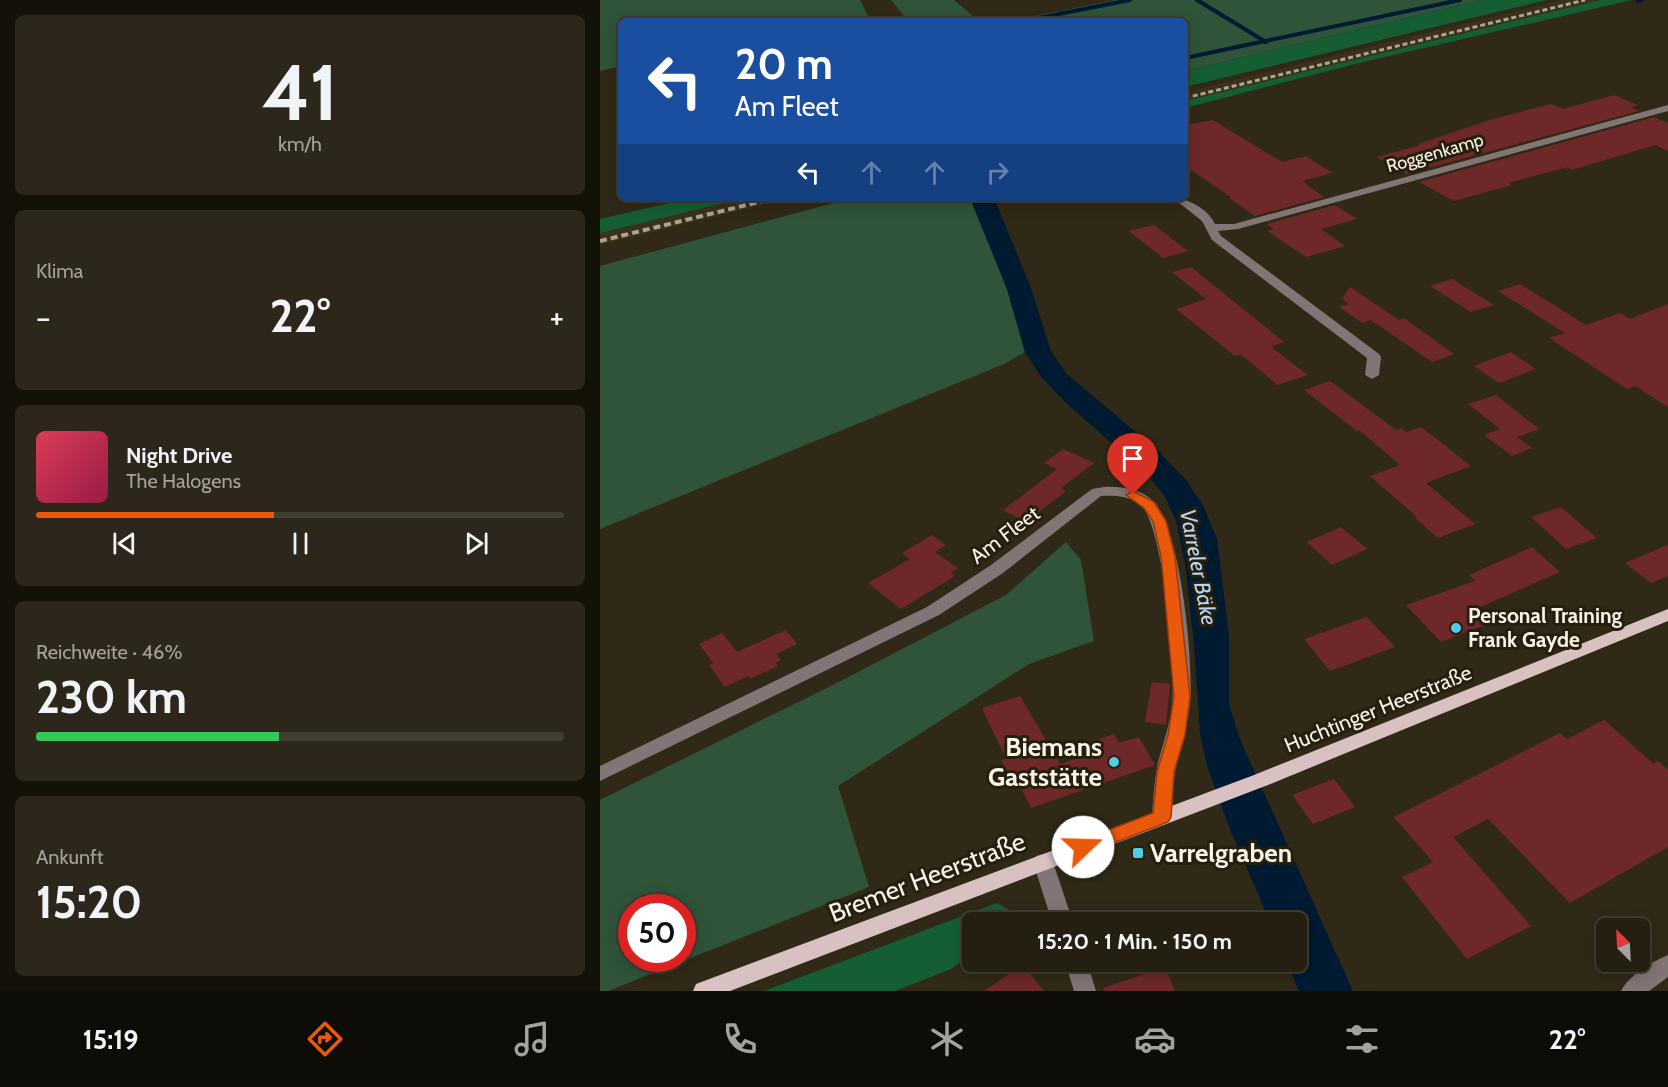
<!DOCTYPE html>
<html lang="de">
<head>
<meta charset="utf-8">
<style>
	:root { --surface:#241f11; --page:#2c271a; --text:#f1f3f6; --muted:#a3a29f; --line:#413d31; --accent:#ea580c }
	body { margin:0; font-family:Cabin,sans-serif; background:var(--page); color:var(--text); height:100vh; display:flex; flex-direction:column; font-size:22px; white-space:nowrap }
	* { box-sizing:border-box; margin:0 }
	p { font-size:20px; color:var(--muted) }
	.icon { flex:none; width:33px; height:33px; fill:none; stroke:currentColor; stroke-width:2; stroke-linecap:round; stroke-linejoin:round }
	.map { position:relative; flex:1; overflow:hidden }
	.drawer { display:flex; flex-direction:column; gap:15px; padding:15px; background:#141109; width:600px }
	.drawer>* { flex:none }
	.top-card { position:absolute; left:18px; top:18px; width:570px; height:183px; border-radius:9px; box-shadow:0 3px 15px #0003,0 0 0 2px var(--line); background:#1a4fa0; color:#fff; overflow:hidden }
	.needle { width:39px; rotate:336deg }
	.controls { position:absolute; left:996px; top:918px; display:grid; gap:12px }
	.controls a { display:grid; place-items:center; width:54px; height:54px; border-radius:9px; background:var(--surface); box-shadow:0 3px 15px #0003,0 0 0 2px var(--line); font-size:30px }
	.speed { position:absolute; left:18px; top:894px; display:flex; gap:12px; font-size:30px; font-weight:700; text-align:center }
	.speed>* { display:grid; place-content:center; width:78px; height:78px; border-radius:50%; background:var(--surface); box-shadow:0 3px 15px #0003,0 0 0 2px var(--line); line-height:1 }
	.speed .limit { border:9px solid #d22; background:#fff; color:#111 }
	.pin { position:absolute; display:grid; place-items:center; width:51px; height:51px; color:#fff; margin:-62px -26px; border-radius:50% 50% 50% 0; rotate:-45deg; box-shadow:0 0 6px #0007 }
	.pin .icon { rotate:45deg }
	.me { position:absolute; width:66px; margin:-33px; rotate:69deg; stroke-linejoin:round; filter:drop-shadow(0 0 4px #0008) }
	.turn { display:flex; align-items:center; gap:21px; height:126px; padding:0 18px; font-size:27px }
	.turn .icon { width:78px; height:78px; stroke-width:2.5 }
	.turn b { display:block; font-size:42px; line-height:51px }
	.lanes { display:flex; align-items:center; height:57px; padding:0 18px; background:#0003; justify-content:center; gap:30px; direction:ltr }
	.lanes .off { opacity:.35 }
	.big { font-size:45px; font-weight:800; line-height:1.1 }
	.drawer .widget { flex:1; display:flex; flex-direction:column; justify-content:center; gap:9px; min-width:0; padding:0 21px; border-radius:9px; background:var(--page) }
	.drawer .dial { align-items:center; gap:0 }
	.dial b { font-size:78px; line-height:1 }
	.song { display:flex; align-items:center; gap:18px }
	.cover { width:72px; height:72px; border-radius:9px; background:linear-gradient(135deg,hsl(350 70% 55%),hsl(340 70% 35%)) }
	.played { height:6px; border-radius:3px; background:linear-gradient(90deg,var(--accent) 45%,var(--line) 45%) }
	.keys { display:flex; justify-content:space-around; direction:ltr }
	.heat { display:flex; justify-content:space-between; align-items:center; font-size:33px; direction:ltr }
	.charge { height:9px; border-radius:4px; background:linear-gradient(90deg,#34c759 46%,var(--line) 0) }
	.trip { position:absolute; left:362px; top:912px; width:345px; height:60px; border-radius:9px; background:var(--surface); box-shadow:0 3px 15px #0003,0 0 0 2px var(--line); font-weight:800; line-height:60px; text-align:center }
	.tabs { display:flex; height:96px; justify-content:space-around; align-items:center; background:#0e0c07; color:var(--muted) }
	.tabs .icon { width:42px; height:42px }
	.tabs .active { color:var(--accent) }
	.tabs b { font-size:27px; color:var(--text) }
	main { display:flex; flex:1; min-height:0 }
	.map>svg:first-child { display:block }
</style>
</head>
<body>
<main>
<section class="drawer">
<div class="widget dial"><b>41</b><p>km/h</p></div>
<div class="widget"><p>Klima</p>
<div class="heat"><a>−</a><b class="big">22°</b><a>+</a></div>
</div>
<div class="widget">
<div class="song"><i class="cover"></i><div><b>Night Drive</b><p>The Halogens</p></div></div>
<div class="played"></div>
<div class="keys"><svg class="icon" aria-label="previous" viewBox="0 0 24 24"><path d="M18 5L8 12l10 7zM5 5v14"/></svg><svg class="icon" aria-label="pause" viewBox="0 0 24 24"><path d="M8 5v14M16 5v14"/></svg><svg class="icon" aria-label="next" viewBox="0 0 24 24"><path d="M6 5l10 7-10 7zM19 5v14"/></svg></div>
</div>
<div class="widget"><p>Reichweite · 46%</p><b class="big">230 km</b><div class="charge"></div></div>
<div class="widget"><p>Ankunft</p><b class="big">15:20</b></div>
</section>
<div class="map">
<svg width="1068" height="991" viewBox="0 0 1068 991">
	<rect width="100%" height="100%" fill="#302917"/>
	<g fill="#3b3118">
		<polygon points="962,0 1000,0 585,101 585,92"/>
		<polygon points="145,198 191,198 0,245 0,233"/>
	</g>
	<g fill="#2f543a" fill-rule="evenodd">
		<polygon points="0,0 260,0 271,21 21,21 21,66 0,71"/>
		<polygon points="291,0 354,0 379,21 308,21"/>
		<polygon points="516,0 882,0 585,71 585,21 408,21"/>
		<polygon points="252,198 370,198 407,289 425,352 404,364 0,529 0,266"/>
		<path d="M 466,542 L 481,560 L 494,641 L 429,664 L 238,786 L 269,887 L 8,991 L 0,991 L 0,800 L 235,684 L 406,595 ZM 32,908 L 82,908 L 82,958 L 32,958 Z"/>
	</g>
	<g fill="#155e33">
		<polygon points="882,0 947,0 585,87 585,71"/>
		<polygon points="1000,0 1032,0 759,63 585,108 585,101"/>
		<polygon points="92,198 145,198 0,233 0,219"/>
		<polygon points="397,903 423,918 417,922 372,922 372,954 351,969 295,991 164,991"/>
	</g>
	<polygon fill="#001a32" points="370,198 394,198 431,288 451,351 467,374 557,450 586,480 603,505 617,539 629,636 629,704 639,737 753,991 699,991 686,962 696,962 696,922 670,922 629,827 607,766 600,734 594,644 585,564 576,521 564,495 545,472 468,405 441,377 425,352 407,289"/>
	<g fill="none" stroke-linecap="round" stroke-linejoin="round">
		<g stroke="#001a32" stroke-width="4">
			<polyline points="597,0 666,42"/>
			<polyline points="1038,1 1042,0"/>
			<polyline points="423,21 530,0"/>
			<polyline points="585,58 860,0"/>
		</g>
	</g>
	<g fill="#6e2829">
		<polygon points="1014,95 1038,105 1031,107 1039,111 806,174 777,157 821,145 818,144 893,119 951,104 963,109"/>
		<polygon points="1054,117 1068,123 1068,151 1055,145 972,170 968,167 908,183 912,185 854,201 819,182"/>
		<polygon points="613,120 682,162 706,156 732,173 702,181 724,197 655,216 629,198 632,198 585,166 585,125"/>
		<polygon points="735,205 757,219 721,229 745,246 706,257 667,231 674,229 666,224"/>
		<polygon points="554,225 588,251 563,258 529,231"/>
		<polygon points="591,267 684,342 671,347 708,375 678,385 640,354 635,356 576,309 606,299 572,272"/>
		<polygon points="852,279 894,305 871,312 830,286"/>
		<polygon points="920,284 986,325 1020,313 1030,319 1068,304 1068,407 1035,386 1027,389 949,338 965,333 898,291"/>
		<polygon points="750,287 799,320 804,318 854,354 832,362 771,320 762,323 739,307 749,304 742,299"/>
		<polygon points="911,352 936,369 899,383 874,366"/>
		<polygon points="730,381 796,430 802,428 806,432 821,427 871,466 826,483 875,524 838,538 815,518 817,517 770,476 800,465 759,430 757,431 704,390"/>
		<polygon points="896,395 939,429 917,437 932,448 912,456 884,435 900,429 868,404"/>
		<polygon points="463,449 494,463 461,488 466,491 426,522 403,510 457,469 444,463"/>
		<polygon points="961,507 997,538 966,549 931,517"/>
		<polygon points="741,527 767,549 732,565 707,542"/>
		<polygon points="332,535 346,545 335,552 358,568 351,573 355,576 301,609 268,583 310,559 302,553"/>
		<polygon points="1068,545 1068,576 1051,583 1025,563"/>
		<polygon points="932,547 960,572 871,611 885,625 841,642 806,605 875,581 869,575"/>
		<polygon points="767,617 795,647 730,671 704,639"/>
		<polygon points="186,630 197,644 176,654 181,660 175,663 178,666 150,679 148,676 125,687 109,665 113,663 99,644 122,633 137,652"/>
		<polygon points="552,682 570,684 566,725 545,722"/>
		<polygon points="420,696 460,764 494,752 488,743 514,734 519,743 539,737 555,765 431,808 417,780 413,782 401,760 406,759 382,708"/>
		<polygon points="1004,720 1054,764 1058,761 1068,770 1068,847 970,903 888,819 853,837 931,926 867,959 802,877 833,862 794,817 960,733 967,739"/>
		<polygon points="734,779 755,807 713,824 692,795"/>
		<polygon points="423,965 444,991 384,991"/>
		<polygon points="565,967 575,991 504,991 503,988"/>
	</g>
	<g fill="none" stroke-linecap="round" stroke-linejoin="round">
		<g fill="#817575" fill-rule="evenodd">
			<path d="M 1068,105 L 1068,111 L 638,229 L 618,231 L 621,236 L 779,354 L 781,357 L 779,375 L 772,379 L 765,375 L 767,358 L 612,240 L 602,221 L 573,198 C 588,198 608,209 615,224 L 634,224 Z"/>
			<path d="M 504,487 C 520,486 543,489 555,503 C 581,533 594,663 590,704 C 588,724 581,743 577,762 C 573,780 573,799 572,817 L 569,823 L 562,825 L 555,823 L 552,817 C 553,799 554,781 558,763 C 563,743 570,725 572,705 C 576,671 564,533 543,508 C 533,496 516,495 501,496 L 403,573 L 339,615 L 0,781 L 0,766 L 327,607 L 391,565 L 492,489 Z"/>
			<polygon points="443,854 450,856 453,862 473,922 452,922 433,862 436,856"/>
			<path d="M 1068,955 L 1068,977 L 1049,991 L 1021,991 C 1028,976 1053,961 1068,955 Z"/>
			<polygon points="465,962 487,962 496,991 474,991"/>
		</g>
		<polygon fill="#d9c1c2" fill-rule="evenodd" points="1068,609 1068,621 668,785 130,991 93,991 96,984 654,775"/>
		<polyline stroke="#aaa497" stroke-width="3" stroke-dasharray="5 3" stroke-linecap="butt" points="585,98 985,0"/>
		<polyline stroke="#aaa497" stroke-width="4" stroke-dasharray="7 4" stroke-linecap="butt" points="0,241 175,198"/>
	</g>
	<polygon fill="#ea580c" stroke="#983908" stroke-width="1.5" points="533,491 554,502 566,521 575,556 590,696 585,735 574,772 571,817 568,822 483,855 477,852 474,847 477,842 553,813 557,772 568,735 574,696 561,556 553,521 544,508 526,495"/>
	<g fill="#58c9e4" stroke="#261f0e" stroke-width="2">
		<circle cx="856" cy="628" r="6"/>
		<circle cx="514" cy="762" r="6"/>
		<rect x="532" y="847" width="12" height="12" rx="3"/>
	</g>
	<g text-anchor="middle" stroke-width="6" stroke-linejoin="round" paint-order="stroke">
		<g font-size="18" fill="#f8f3e8" stroke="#261f0e">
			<text transform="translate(835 153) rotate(-16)" y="6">Roggenkamp</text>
		</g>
		<g font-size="21" fill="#f8f3e8" stroke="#261f0e">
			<text transform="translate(405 535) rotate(-37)" y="7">Am Fleet</text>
			<text transform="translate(778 709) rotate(-22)" y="7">Huchtinger Heerstraße</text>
		</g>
		<g font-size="21" font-weight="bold" fill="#f8f3e8" stroke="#261f0e" text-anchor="start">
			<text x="868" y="623">Personal Training<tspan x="868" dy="24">Frank Gayde</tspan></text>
		</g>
		<g font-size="22" font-style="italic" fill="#b7d6f3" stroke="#261f0e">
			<text transform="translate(599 567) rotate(79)" y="8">Varreler Bäke</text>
		</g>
		<g font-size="26" font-weight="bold" fill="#f8f3e8" stroke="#261f0e" text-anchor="end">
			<text x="502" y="756">Biemans<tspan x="502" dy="30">Gaststätte</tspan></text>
			<text x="550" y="862" text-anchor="start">Varrelgraben</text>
		</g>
		<g font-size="26" fill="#f8f3e8" stroke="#261f0e">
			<text transform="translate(327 877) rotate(-21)" y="9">Bremer Heerstraße</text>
		</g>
	</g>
</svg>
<div class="controls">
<a><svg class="needle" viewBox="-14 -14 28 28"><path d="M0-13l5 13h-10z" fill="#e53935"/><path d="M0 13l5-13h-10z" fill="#a3a29f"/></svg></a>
</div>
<div class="speed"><div class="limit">50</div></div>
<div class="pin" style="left:533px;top:495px;background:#d93025"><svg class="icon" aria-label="arrive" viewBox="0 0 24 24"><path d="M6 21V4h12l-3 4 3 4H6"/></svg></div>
<svg class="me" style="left:483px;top:847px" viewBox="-20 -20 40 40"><circle r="19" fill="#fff"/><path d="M0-13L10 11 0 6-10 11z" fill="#ea580c"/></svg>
<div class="trip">15:20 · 1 Min. · 150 m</div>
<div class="top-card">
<div class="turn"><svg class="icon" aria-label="left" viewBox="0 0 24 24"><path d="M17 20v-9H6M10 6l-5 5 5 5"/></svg><div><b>20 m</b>Am Fleet</div></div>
<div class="lanes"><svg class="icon" aria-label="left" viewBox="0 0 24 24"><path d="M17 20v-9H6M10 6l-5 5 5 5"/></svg><svg class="icon off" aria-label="ahead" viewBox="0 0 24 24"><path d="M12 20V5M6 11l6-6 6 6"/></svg><svg class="icon off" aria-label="ahead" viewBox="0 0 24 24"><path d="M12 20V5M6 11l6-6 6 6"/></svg><svg class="icon off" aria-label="right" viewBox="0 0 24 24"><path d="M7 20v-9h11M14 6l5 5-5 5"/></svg></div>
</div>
</div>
</main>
<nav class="tabs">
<b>15:19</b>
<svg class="icon active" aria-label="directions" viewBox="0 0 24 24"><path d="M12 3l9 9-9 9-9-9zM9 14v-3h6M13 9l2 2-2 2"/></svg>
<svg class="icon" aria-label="music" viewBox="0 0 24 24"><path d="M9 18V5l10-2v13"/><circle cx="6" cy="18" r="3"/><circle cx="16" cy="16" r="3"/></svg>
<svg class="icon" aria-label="phone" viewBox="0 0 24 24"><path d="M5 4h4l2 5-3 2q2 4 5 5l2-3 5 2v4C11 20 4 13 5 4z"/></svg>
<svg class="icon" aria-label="climate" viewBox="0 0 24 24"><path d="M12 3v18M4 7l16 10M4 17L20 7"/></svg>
<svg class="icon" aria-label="car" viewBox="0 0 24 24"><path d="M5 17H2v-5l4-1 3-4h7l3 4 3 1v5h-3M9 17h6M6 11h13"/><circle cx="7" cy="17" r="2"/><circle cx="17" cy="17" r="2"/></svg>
<svg class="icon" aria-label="filters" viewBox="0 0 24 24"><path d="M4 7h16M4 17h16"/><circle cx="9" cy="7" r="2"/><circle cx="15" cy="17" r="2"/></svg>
<b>22°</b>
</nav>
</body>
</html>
